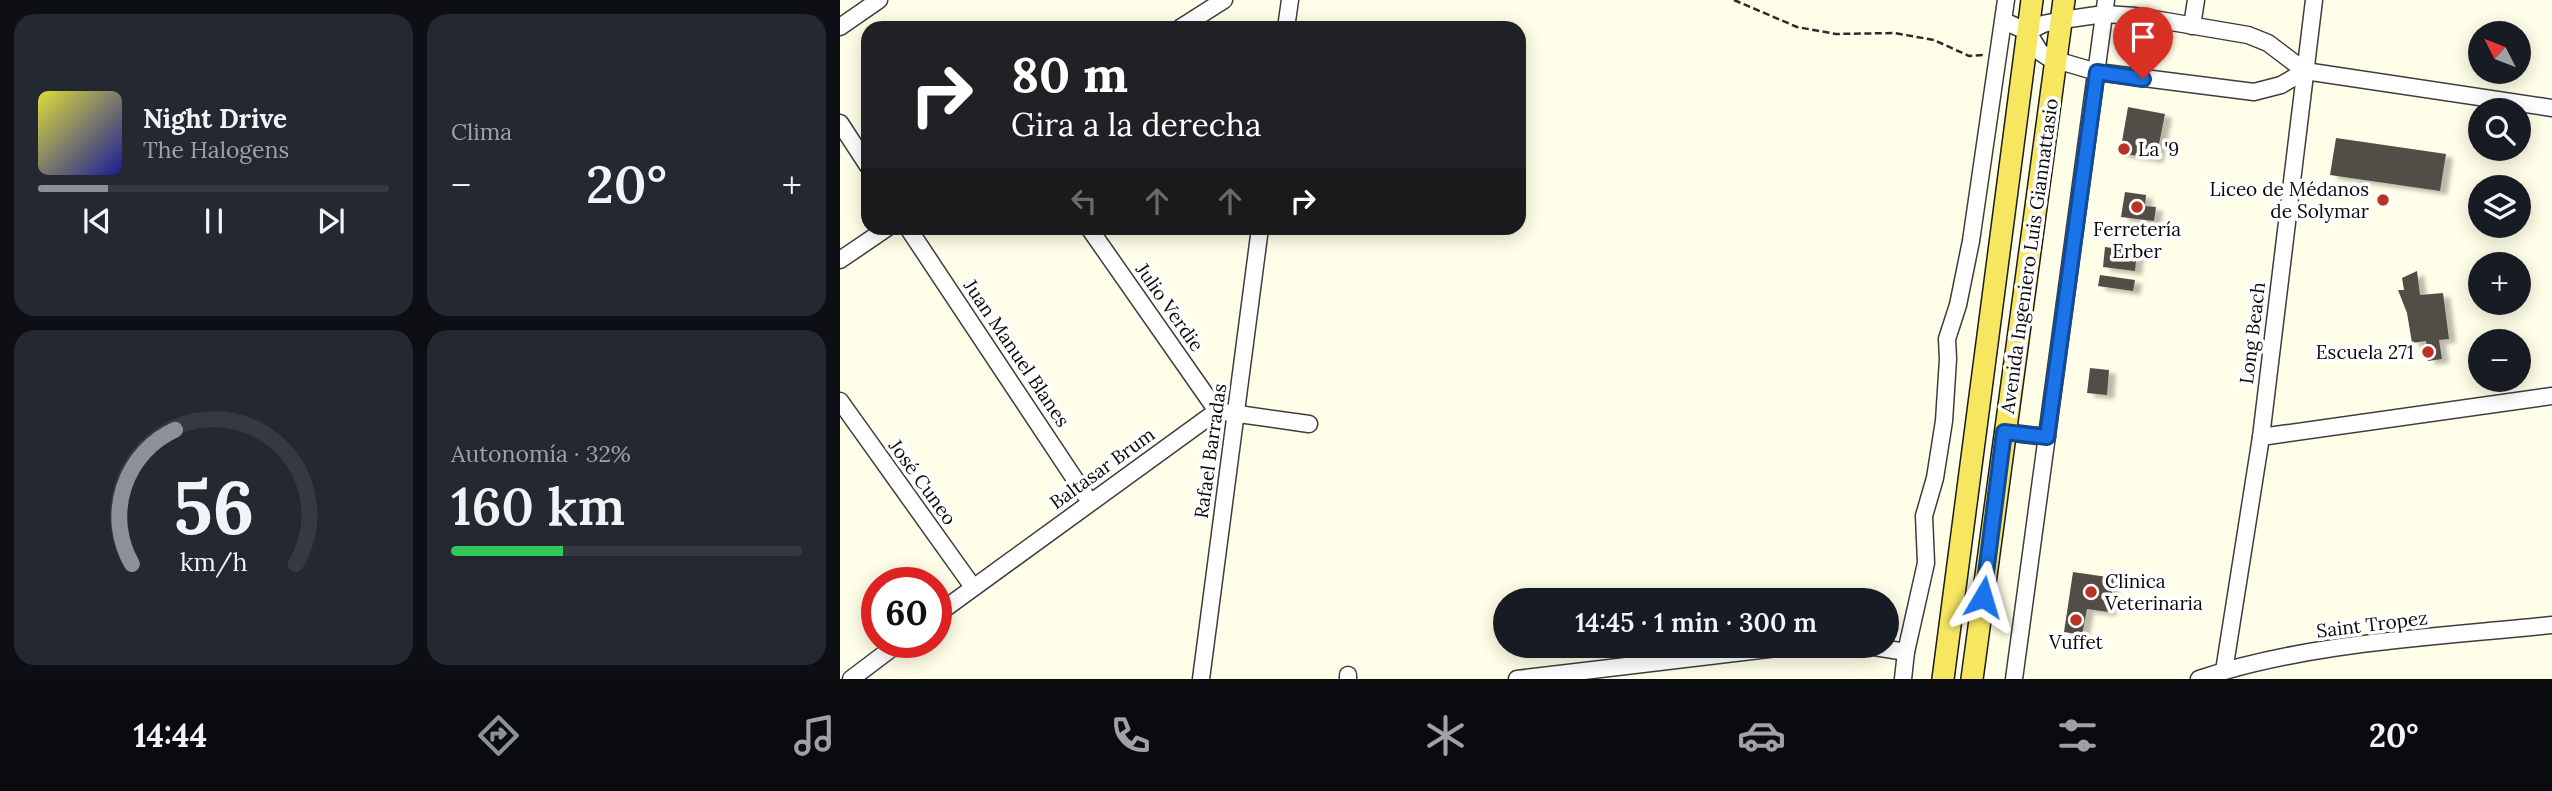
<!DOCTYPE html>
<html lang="es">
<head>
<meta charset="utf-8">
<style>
	:root { --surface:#171b24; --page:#242831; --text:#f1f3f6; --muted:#9ea1a6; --line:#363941; --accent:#8c9099 }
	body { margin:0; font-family:Lora,serif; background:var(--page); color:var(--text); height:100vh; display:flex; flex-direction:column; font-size:26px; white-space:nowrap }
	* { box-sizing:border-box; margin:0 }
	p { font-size:23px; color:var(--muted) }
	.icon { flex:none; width:38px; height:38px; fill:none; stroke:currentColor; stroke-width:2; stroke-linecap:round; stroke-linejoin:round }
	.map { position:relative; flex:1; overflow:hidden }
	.sheet { display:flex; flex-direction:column; gap:14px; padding:14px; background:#0d0f14; width:840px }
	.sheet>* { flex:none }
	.top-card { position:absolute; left:21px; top:21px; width:665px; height:214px; border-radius:21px; box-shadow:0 4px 18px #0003; background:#202124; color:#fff; overflow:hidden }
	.needle { width:46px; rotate:312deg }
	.tools { position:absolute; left:1628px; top:21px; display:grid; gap:14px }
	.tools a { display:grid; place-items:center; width:63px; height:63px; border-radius:50%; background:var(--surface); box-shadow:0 4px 18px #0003; font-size:35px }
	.speed { position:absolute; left:21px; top:567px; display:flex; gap:14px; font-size:35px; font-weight:700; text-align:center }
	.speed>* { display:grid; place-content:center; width:91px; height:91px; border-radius:50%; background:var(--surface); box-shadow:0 4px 18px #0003; line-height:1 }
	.speed .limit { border:10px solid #d22; background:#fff; color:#111 }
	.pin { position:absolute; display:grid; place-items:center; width:60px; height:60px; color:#fff; margin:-72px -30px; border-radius:50% 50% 50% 0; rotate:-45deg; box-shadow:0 0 7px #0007 }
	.pin .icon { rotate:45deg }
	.me { position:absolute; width:77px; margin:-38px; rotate:7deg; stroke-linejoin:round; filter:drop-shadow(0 0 5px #0008) }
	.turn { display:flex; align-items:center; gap:24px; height:147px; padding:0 35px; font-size:32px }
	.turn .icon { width:91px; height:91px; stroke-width:2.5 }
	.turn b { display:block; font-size:49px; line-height:60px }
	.lanes { display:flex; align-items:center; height:66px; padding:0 35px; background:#0003; justify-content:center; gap:35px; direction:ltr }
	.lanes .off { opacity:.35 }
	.big { font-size:52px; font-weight:600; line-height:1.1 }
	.sheet .card { flex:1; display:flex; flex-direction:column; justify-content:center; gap:10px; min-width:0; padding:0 24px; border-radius:21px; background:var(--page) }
	.sheet .dial { align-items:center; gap:0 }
	.dial svg { height:182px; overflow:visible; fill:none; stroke:var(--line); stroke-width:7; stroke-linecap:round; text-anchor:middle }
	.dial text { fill:var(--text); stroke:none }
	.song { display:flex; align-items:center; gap:21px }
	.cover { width:84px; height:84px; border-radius:10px; background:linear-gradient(135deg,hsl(60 70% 55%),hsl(240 70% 35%)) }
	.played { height:7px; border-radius:4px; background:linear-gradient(90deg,var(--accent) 20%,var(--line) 20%) }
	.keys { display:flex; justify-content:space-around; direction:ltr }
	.heat { display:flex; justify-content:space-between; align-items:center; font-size:38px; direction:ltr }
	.charge { height:10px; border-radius:5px; background:linear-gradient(90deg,#34c759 32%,var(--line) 0) }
	.sheet .tiles { flex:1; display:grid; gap:14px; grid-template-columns:repeat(2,1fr) }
	.trip { position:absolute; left:653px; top:588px; width:406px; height:70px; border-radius:35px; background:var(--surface); box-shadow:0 4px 18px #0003; font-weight:600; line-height:70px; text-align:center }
	.dock { display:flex; height:112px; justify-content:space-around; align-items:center; background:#090b0e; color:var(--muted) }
	.dock .icon { width:49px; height:49px }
	.dock .current { color:var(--accent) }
	.dock b { font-size:32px; color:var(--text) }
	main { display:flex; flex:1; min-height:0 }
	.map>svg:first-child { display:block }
</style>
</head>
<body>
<main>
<section class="sheet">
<div class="tiles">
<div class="card">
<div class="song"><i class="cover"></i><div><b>Night Drive</b><p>The Halogens</p></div></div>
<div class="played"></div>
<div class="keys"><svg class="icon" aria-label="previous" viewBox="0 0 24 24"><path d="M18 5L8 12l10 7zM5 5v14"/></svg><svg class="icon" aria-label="pause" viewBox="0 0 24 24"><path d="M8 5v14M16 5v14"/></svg><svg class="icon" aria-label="next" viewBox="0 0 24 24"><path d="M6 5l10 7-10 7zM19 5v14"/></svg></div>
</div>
<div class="card"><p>Clima</p>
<div class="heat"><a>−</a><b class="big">20°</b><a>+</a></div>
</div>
<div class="card dial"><svg viewBox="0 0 100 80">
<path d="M14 69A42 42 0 1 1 86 69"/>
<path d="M14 69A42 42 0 0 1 33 10" stroke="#8c9099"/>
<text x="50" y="56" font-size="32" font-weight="700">56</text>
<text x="50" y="72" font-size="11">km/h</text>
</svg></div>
<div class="card"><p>Autonomía · 32%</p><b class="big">160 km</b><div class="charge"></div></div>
</div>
</section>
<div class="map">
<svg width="1712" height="679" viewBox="0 0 1712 679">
	<defs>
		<filter id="shadow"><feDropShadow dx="7" dy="4" stdDeviation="2" flood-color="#0004"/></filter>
	</defs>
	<rect width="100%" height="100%" fill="#fffee8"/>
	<g fill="#534d47" filter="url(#shadow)">
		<polygon points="1288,107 1325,114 1316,159 1280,153"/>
		<polygon points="1496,138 1606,154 1600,191 1490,175"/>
		<polygon points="1285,192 1306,195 1305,206 1316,207 1314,221 1281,217"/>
		<polygon points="1265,247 1297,251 1295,271 1263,267"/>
		<polygon points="1577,271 1580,295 1603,293 1609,339 1599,340 1602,359 1588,361 1586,341 1572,343 1567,313 1558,290 1564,290 1562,278"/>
		<polygon points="1260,275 1295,280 1293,291 1258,286"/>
		<polygon points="1250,368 1269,370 1267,395 1247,393"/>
		<polygon points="1233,572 1274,578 1269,612 1247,609 1242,635 1224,632"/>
	</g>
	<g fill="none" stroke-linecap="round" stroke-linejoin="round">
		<g stroke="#3d3d3d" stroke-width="19">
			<g id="minor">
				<polyline points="1164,21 1188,32 1200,52 1209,58 1257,72 1414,92 1441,85 1465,71"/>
				<polyline points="1352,26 1356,0"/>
				<polyline points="0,27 39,0"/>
				<polyline points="340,28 384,0"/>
				<polyline points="446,28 450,0"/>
				<polyline points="1188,32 1203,24 1222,20 1264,14 1296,16 1408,35 1428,43 1465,71 1712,108"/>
				<polyline points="0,123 28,166"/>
				<polyline points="68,228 250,502"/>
				<polyline points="249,228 377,411"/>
				<polyline points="0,260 47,228"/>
				<polyline points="0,401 133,587"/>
				<polyline points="1164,432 1207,437"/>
				<polyline points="1421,437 1712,396"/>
				<polyline points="96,615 377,411 469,424"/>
				<polyline points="1028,646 1066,652"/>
				<polyline points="1384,671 1421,437 1474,0"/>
				<polyline points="11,679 60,642"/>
				<polyline points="361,679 420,228"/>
				<polyline points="508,679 508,675"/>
				<polyline points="677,679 955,646"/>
				<polyline points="1063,679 1066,652 1086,563 1084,516 1095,478 1104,421 1108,359 1107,339 1118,305 1131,241 1166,0"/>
				<polyline points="1174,679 1266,0"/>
				<path d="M 1359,679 C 1468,642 1598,637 1712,625"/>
			</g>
		</g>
		<g stroke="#1b1b1b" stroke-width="24">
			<g id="major">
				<polyline points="1103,679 1192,0"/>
				<polyline points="1132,679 1224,0"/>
			</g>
		</g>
		<polyline stroke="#2c2c2c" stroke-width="2.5" stroke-dasharray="7 3.5" stroke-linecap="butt" points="894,0 957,27 996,34 1054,33 1094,40 1129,56 1144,55"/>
		<use href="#minor" stroke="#fff" stroke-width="16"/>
		<use href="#major" stroke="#f7e760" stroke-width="21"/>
	</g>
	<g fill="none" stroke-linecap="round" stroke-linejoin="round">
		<g stroke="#114b97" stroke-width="18">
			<polyline id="route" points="1143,597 1164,432 1207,437 1257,72 1303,79"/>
		</g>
		<use href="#route" stroke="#1a73e8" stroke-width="12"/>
	</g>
	<g fill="#b83325" stroke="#fff" stroke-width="2.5">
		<circle cx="1284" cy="149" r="7"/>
		<circle cx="1543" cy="200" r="7"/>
		<circle cx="1297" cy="207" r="7"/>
		<circle cx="1588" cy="352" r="7"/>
		<circle cx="1251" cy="592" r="7"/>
		<circle cx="1236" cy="620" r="7"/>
	</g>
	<g text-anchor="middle" stroke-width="7" stroke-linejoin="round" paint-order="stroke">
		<g font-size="19" fill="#0a0a0a" stroke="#fff" text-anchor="start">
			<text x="1298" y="156">La '9</text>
			<text x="1529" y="196" text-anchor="end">Liceo de Médanos<tspan x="1529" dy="22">de Solymar</tspan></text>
			<text x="1297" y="236" text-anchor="middle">Ferretería<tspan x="1297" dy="22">Erber</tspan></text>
			<text x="1574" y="359" text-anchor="end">Escuela 271</text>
			<text x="1265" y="588">Clinica<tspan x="1265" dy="22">Veterinaria</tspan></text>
			<text x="1236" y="649" text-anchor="middle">Vuffet</text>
		</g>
		<g font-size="19" fill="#0a0a0a" stroke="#fff">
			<text transform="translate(1189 256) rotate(-82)" y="7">Avenida Ingeniero Luis Giannattasio</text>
			<text transform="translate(330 307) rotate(55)" y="7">Julio Verdie</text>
			<text transform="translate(1412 333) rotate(-83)" y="7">Long Beach</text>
			<text transform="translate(177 353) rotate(56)" y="7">Juan Manuel Blanes</text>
			<text transform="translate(370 451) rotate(-82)" y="7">Rafael Barradas</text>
			<text transform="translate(262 468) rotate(-36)" y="7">Baltasar Brum</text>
			<text transform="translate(83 482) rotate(54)" y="7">José Cuneo</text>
			<text transform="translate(1532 624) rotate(-7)" y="7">Saint Tropez</text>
		</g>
	</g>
</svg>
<div class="tools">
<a><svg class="needle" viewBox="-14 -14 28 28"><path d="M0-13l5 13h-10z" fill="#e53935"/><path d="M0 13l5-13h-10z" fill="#9ea1a6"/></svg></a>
<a><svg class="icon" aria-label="search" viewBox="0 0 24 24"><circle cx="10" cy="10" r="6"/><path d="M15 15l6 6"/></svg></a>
<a><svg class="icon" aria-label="layers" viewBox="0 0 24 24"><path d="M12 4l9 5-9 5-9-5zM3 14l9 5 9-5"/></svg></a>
<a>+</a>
<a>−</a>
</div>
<div class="speed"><div class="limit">60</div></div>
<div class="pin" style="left:1303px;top:79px;background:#d93025"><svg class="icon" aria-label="arrive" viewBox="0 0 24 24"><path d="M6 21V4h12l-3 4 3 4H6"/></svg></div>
<svg class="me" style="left:1143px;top:597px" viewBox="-20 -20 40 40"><path d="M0-17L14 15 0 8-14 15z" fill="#1a73e8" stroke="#fff" stroke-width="4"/></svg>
<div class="trip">14:45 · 1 min · 300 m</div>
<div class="top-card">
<div class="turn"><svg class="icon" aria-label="right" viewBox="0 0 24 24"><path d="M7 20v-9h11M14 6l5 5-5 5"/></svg><div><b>80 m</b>Gira a la derecha</div></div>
<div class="lanes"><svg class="icon off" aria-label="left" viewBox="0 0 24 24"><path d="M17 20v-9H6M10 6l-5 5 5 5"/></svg><svg class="icon off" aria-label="ahead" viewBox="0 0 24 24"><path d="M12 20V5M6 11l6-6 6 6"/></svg><svg class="icon off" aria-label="ahead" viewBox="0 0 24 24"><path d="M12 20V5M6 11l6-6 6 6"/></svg><svg class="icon" aria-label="right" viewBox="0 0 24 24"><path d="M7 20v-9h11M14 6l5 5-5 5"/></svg></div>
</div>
</div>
</main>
<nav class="dock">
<b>14:44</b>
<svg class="icon current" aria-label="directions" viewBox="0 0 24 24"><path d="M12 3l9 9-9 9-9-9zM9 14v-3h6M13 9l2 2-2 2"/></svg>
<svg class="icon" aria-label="music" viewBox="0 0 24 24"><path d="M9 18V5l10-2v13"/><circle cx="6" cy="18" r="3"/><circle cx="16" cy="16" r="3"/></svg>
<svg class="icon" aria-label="phone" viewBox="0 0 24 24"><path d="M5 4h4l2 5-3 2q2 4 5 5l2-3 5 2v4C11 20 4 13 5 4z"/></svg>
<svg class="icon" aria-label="climate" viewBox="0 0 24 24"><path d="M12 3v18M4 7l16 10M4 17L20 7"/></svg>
<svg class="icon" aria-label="car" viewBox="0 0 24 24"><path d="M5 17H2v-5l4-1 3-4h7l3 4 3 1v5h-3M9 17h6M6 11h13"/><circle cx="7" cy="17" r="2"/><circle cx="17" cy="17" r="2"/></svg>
<svg class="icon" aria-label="filters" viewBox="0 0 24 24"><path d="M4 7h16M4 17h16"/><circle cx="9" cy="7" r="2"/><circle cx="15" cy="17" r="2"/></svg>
<b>20°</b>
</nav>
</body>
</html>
